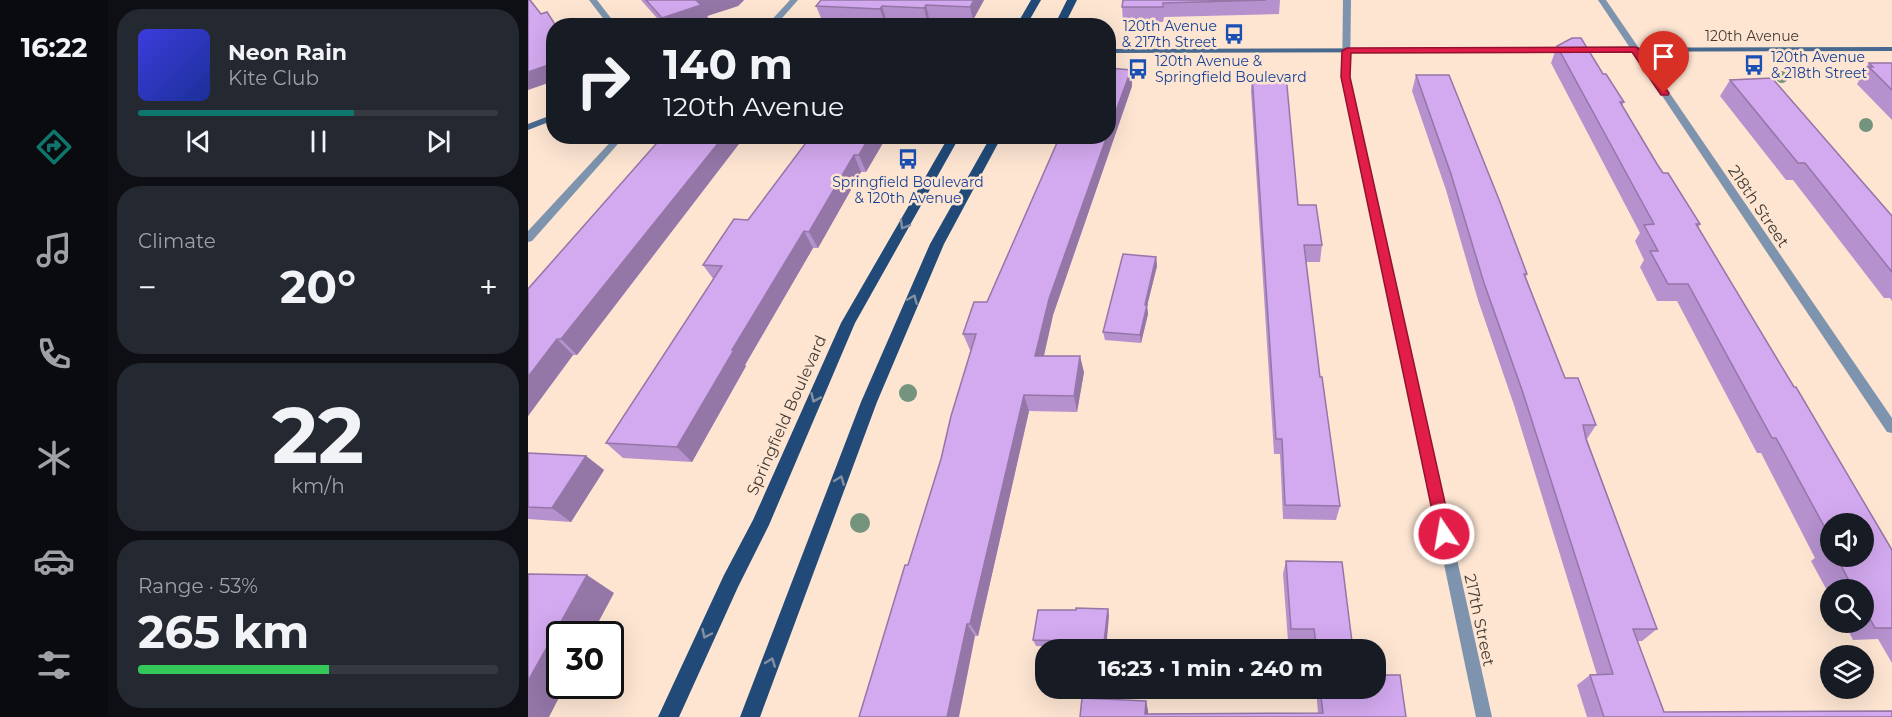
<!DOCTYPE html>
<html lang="en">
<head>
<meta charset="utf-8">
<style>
	:root { --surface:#171b24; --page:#242831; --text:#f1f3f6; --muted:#9ea1a6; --line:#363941; --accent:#0f766e }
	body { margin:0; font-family:Montserrat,sans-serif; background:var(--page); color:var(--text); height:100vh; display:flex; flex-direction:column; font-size:22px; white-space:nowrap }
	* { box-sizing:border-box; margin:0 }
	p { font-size:20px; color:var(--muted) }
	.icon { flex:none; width:33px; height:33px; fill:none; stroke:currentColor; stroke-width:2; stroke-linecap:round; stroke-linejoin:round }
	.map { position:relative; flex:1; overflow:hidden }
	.details { display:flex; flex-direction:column; gap:9px; padding:9px; background:#0d0f14; width:420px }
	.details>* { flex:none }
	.hud { position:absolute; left:18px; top:18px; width:570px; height:126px; border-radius:24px; box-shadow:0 6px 24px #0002; background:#171b24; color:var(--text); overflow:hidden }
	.tools { position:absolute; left:1292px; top:513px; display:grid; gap:12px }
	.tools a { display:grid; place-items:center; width:54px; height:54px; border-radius:50%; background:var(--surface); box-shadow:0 6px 24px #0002; font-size:30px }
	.speed { position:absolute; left:18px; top:621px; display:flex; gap:12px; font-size:30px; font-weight:700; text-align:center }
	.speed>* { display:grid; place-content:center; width:78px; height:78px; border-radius:50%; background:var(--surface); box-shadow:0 6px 24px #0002; line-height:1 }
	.speed .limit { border:3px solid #111; border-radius:9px; background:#fff; color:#111 }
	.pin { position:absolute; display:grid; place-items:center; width:51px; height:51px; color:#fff; margin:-62px -26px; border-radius:50% 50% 50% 0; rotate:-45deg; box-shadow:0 0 6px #0007 }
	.pin .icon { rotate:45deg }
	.me { position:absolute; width:66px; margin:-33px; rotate:348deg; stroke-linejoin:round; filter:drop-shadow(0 0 4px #0008) }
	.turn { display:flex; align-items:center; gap:21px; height:126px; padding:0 18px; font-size:27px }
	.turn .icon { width:78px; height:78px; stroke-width:2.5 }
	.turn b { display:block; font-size:42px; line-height:51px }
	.big { font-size:45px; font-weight:700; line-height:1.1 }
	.details .widget { flex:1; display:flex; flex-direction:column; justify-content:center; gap:9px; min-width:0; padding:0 21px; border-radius:24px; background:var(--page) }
	.details .dial { align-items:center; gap:0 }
	.dial b { font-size:78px; line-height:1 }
	.song { display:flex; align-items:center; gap:18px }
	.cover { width:72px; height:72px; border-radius:9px; background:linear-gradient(135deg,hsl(240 70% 55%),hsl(230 70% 35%)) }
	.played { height:6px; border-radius:3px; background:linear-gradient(90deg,var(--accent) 60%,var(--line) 60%) }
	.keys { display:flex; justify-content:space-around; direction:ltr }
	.heat { display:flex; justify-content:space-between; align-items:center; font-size:33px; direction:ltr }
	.charge { height:9px; border-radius:4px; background:linear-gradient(90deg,#34c759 53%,var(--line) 0) }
	.trip { position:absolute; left:507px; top:639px; width:351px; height:60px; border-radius:24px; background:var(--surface); box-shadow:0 6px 24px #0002; font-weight:700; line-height:60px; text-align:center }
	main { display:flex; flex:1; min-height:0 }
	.dock { display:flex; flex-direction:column; width:108px; justify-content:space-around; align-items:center; background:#090b0e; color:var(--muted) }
	.dock .icon { width:42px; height:42px }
	.dock .active { color:var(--accent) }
	.dock b { font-size:27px; color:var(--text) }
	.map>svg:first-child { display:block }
</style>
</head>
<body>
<main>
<nav class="dock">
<b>16:22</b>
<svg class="icon active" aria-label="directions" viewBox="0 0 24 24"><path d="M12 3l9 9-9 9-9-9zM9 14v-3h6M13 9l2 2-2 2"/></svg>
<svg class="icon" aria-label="music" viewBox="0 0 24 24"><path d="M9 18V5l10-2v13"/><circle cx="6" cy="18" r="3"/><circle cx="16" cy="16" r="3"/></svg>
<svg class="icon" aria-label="phone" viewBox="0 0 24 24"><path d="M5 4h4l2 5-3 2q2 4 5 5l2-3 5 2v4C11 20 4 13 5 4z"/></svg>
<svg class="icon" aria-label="climate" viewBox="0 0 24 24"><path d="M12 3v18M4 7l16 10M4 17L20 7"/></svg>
<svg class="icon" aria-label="car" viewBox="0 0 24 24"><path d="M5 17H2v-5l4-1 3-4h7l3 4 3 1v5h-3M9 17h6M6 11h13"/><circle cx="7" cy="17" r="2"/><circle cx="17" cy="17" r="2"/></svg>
<svg class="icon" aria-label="filters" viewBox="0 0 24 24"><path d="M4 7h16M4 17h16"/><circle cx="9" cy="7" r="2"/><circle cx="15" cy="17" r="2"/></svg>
</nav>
<section class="details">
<div class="widget">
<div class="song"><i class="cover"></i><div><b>Neon Rain</b><p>Kite Club</p></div></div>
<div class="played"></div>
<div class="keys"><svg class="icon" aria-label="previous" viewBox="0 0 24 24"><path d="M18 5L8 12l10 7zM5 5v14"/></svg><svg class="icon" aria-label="pause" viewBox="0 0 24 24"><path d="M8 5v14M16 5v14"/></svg><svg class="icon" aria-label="next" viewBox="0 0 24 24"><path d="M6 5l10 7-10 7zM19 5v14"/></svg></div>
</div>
<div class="widget"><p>Climate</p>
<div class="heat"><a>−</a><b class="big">20°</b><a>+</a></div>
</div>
<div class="widget dial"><b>22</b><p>km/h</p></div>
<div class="widget"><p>Range · 53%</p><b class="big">265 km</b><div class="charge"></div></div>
</section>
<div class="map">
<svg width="1364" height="717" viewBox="0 0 1364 717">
	<rect width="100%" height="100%" fill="#fde5d2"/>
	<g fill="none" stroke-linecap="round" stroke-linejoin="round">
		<g fill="#7d93ae" fill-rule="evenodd">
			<polygon points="61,0 69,0 89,26 81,26"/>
			<polygon points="262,0 270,0 247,26 238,26"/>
			<polygon points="815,0 823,0 822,77 964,717 948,717 814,77"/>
			<polygon points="1070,0 1078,0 1364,418 1364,433 1359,432"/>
			<polygon points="88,136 97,136 4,241 0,242 0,231"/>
		</g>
		<g fill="#48698f" fill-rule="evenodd">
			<polygon points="1364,47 1364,51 580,53 580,49"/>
			<polygon points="26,114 26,120 0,130 0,124"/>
		</g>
		<g fill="#214a78" fill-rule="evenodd">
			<polygon points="503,0 513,0 498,26 488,26"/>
			<polygon points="539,0 549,0 536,26 526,26"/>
			<polygon points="421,136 432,136 327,323 241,525 210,587 151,717 130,717 196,575 225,520 313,323"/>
			<polygon points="463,136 474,136 416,244 349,402 232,717 212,717 333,402 402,244"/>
		</g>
	</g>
	<g fill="#75947d">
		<circle cx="1254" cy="77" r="6"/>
		<circle cx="1338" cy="125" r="7"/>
		<circle cx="380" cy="393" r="9"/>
		<circle cx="332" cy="523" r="10"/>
	</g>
	<g fill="#b591ce" fill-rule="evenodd">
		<polygon points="113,0 216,0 210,6 179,16 182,21 169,26 136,26"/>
		<polygon points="456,0 445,20 401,18 399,21 358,19 356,21 293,18 288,6"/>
		<polygon points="595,0 752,0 751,14 636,17 635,22 595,22 594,7"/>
		<path d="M 1029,46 L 1075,74 L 1096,102 L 1094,106 L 1129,164 L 1172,224 L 1170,228 L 1364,550 L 1364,663 L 1350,639 L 1325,640 L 1316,622 L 1335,622 L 1335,590 L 1302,590 L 1302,596 L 1283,561 L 1287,558 L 1233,453 L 1229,453 L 1149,301 L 1129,301 L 1112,267 L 1116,260 L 1107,241 L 1112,233 L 1023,63 ZM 1302,524 L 1335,556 L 1302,556 Z"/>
		<polygon points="1341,63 1364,63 1364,120 1329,84 1331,81 1329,80"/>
		<polygon points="603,70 604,86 525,315 516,356 556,372 549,412 501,411 450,636 447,636 380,565 413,459 443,350 442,350 435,334 459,302"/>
		<polygon points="724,75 770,205 794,245 792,262 778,262 792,377 812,506 808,520 755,519 752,454 746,454 723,91"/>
		<polygon points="888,75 999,274 998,277 1037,378 1068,425 1059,439 1129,629 1114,641 1109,641 1136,712 1364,717 1059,717 1049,685 1062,675 1069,675 986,405 950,300 918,190 884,91"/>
		<polygon points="1202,80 1364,216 1364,301 1362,298 1356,298 1265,180 1258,180 1192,96"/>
		<polygon points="135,136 217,136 49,355 45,355 0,416 0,289"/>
		<polygon points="283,136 359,136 338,172 333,172 290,248 285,248 217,365 218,366 164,462 95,458 78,443 186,280 175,265 220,220"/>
		<polygon points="628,257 629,266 619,306 620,314 613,343 577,340 575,332"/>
		<polygon points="0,453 58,456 76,470 43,522 0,519"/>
		<polygon points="758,561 825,650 784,650 783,640 760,641 755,574"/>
		<polygon points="580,609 581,616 542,647 508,646 505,640"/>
		<polygon points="788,688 848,688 878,717 552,717 620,710 620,714 790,713"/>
	</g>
	<g fill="#9476a7">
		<polygon points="172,0 216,0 210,6 179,16 182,21 169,26 138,26 134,18"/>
		<polygon points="446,0 456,0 445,20 442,7"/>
		<polygon points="398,5 401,18 399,21 396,8"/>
		<polygon points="354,6 358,19 356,21 352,9"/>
		<polygon points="26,63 26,81 0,90 0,72"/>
		<polygon points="603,70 604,86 525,315 512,372 507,356 521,299 579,136 580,136 580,133"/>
		<polygon points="196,136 217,136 49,355 33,339"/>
		<polygon points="342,136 359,136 338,172 331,155"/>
		<polygon points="326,155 333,172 290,248 281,232"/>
		<polygon points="276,231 285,248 217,365 218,366 164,462 149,447 204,350"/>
		<polygon points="628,257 629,266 619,306 620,314 613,343 612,335 617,305"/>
		<polygon points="29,339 45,355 0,416 0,377"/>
		<polygon points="552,356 556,372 549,412 546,396"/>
		<polygon points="496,395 501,411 450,636 442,624"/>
		<polygon points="58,456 76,470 43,522 24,508"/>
		<polygon points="59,575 86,593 64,634 32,634 32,686 37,686 21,717 0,717 0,681"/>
		<polygon points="580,609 581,616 578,650 575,650"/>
		<polygon points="439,624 447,636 431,717 419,717"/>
		<polygon points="618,701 620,710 620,717 617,714"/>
	</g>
	<g fill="#d3a9ef" stroke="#9476a7" stroke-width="1.5">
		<polygon points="0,0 2,0 13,14 19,12 28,26 26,26 26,63 0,72"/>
		<polygon points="118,0 172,0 169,1 173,5 134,18"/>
		<polygon points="293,0 446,0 442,7 398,5 396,8 354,6 352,9 288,6"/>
		<polygon points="595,0 738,0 635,3 635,7 594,7"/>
		<polygon points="1044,38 1053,38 1075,74 1078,74 1096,102 1092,102 1129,164 1135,173 1140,173 1172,224 1168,224 1266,387 1268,387 1364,550 1364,628 1347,628 1335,606 1335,590 1326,590 1308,556 1335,556 1335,524 1302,524 1302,537 1248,438 1244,438 1160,284 1140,284 1122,251 1130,251 1116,225 1126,224 1029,46"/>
		<polygon points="1341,63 1364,63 1364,90 1341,67 1345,67"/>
		<polygon points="580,68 603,70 580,133"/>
		<polygon points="724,75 758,75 770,205 788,205 794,245 776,245 792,377 794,377 812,506 757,505 754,439 748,439"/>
		<polygon points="888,75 921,75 972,202 999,274 996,274 1037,378 1050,378 1068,425 1055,425 1058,439 1129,629 1105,629 1136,712 1364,711 1364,717 1076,717 1062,675 1085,674 994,390 956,283 923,174"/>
		<polygon points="1244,78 1364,216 1364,272 1277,163 1270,163 1202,80"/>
		<polygon points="135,136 196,136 33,339 29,339 0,377 0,289"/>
		<polygon points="283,136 342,136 331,155 326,155 281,232 276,231 204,350 206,350 149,447 78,443 194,266 175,265 206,219 220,220"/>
		<polygon points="532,136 579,136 521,299 507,356 552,356 546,396 496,395 442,624 439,624 419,717 331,717 377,565 380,565 413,459 423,416 448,334 435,334 446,302 459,302"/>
		<polygon points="595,254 628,257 617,305 619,305 612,335 575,332"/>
		<polygon points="0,453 58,456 24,508 0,507"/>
		<polygon points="758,561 814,562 825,650 789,650 786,629 763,629"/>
		<polygon points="0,574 59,575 0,681"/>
		<polygon points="548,608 580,609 575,650 542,650 543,641 505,640 510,610 548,610"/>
		<polygon points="848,675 872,675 878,717 552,717 554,698 618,701 617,714 795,713 792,688 848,688"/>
	</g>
	<defs><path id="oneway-chevron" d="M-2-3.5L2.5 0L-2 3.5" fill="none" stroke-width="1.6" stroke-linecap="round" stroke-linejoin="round" transform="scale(1.5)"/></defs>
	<g stroke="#8490a0">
		<use href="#oneway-chevron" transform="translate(376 225) rotate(120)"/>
		<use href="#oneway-chevron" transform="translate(385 299) rotate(-67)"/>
		<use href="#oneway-chevron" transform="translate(287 398) rotate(114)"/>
		<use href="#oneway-chevron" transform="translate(312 480) rotate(-69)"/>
		<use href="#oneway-chevron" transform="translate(178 634) rotate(115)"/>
		<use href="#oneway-chevron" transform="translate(243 662) rotate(-69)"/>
	</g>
	<polygon fill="#e11d48" stroke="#92132f" stroke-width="1.5" points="1107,47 1110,48 1141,93 1140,95 1133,95 1104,52 823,53 822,77 924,534 922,539 916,541 910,539 813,77 814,51 819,48"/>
	<defs>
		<g id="bus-bare" transform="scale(1.62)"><path d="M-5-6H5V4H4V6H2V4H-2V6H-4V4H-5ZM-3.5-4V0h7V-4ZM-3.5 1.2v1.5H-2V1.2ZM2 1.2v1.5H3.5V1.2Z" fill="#1a4fb4" stroke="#fde5d2" stroke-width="2.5" paint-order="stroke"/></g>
	</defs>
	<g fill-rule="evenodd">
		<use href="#bus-bare" x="706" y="34"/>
		<use href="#bus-bare" x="1226" y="65"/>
		<use href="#bus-bare" x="610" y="69"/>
		<use href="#bus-bare" x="380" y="159"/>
	</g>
	<g text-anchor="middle" stroke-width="5" stroke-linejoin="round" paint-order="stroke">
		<g font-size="14" fill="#164399" stroke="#fde5d2" text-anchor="start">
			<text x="689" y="31" text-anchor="end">120th Avenue<tspan x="689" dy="16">&amp; 217th Street</tspan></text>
			<text x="1243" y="62">120th Avenue<tspan x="1243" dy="16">&amp; 218th Street</tspan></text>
			<text x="627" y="66">120th Avenue &amp;<tspan x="627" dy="16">Springfield Boulevard</tspan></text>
			<text x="380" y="187" text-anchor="middle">Springfield Boulevard<tspan x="380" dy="16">&amp; 120th Avenue</tspan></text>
		</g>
		<g font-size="14" fill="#443b33" stroke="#fde5d2">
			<text x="1224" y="41">120th Avenue</text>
		</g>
		<g font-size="16" fill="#443b33" stroke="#fde5d2">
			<text transform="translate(1231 206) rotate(56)" y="6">218th Street</text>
			<text transform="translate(258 415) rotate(-66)" y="6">Springfield Boulevard</text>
			<text transform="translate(952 620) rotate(78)" y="6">217th Street</text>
		</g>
	</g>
</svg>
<div class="tools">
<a><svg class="icon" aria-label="sound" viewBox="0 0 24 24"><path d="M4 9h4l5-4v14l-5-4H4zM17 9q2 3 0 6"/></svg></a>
<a><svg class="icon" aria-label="search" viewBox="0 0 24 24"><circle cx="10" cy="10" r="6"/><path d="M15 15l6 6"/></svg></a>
<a><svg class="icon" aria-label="layers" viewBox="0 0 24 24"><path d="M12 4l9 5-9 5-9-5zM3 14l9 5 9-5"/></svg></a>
</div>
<div class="speed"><div class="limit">30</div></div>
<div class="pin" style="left:1136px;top:93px;background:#d93025"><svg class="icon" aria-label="arrive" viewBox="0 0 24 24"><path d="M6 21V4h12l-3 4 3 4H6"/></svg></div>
<svg class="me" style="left:916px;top:534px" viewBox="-20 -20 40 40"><circle r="17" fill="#e11d48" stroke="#fff" stroke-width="3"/><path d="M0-11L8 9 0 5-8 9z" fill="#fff"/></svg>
<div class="trip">16:23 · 1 min · 240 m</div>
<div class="hud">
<div class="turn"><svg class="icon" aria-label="right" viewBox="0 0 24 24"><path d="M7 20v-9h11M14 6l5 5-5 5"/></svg><div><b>140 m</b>120th Avenue</div></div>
</div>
</div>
</main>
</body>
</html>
